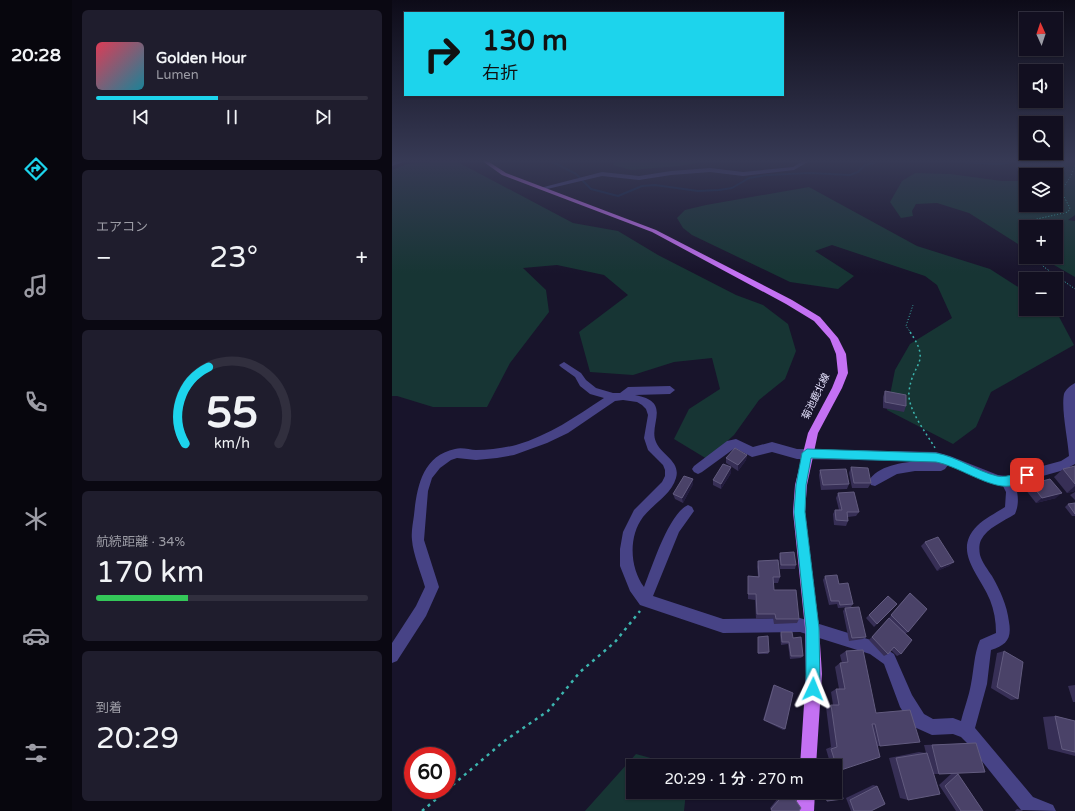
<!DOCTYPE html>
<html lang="ja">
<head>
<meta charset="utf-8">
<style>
	:root { --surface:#120f20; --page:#1f1d2d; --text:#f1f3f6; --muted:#9c9ca5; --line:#312f3e; --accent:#1dd4ec }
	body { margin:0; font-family:"Varela Round","Noto Sans JP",sans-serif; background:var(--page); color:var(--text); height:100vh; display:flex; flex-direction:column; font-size:15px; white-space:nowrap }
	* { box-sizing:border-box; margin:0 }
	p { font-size:13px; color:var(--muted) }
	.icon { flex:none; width:22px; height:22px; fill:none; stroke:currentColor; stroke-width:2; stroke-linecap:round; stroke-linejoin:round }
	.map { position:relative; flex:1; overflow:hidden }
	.panel { display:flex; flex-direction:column; gap:10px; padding:10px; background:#0a0812; width:320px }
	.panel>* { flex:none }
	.banner { position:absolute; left:12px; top:12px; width:380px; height:84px; border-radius:0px; box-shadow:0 1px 3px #0004,0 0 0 1px var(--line); background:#1dd4ec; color:#111; overflow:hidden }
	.needle { width:26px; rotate:357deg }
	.buttons { position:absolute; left:627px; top:12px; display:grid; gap:8px }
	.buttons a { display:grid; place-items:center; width:44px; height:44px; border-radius:0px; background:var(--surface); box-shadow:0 1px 3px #0004,0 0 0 1px var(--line); font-size:20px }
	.speed { position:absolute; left:12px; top:747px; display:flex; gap:8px; font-size:20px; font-weight:700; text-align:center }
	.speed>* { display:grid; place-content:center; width:52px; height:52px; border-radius:50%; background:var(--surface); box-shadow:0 1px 3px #0004,0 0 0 1px var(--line); line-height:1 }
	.speed .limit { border:6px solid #d22; background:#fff; color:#111 }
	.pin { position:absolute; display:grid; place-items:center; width:34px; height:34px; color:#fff; margin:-17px; border-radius:8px; box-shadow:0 2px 6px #0006 }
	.me { position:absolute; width:44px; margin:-22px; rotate:2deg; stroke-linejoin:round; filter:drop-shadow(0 0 3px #0008) }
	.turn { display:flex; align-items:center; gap:14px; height:84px; padding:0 12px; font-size:18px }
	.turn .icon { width:52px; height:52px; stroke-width:2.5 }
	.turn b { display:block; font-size:28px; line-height:34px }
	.big { font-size:30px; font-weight:600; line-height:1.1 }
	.panel .tile { flex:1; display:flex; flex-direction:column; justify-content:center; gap:6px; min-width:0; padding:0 14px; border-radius:6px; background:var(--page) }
	.panel .dial { align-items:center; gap:0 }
	.dial svg { height:104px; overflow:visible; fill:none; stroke:var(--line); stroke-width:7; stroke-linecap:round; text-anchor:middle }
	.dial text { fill:var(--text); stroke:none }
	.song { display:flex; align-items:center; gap:12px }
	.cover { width:48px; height:48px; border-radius:6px; background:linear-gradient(135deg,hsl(350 70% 55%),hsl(190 70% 35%)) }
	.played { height:4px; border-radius:2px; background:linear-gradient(90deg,var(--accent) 45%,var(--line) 45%) }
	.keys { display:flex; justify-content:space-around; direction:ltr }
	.heat { display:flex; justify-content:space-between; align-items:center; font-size:22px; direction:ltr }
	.charge { height:6px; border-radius:3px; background:linear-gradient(90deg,#34c759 34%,var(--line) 0) }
	.trip { position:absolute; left:234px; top:759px; width:216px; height:40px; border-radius:0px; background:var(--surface); box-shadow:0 1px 3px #0004,0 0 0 1px var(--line); font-weight:600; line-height:40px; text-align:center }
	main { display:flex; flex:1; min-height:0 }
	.tab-bar { display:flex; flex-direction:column; width:72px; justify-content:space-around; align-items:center; background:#07060d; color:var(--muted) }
	.tab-bar .icon { width:28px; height:28px }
	.tab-bar .on { color:var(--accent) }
	.tab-bar b { font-size:18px; color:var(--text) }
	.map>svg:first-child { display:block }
</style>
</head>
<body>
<main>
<nav class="tab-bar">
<b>20:28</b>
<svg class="icon on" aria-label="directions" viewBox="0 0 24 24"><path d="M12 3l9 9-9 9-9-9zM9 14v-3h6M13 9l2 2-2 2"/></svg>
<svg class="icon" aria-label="music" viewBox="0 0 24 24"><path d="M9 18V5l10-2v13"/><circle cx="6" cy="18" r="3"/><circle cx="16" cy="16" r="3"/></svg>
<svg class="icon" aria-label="phone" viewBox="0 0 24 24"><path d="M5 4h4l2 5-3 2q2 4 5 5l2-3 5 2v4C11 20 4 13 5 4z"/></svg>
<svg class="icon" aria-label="climate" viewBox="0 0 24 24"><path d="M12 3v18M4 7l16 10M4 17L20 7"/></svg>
<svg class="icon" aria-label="car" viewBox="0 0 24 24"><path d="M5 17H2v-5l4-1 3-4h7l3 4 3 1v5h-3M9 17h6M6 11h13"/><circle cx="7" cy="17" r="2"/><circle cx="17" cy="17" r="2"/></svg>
<svg class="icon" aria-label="filters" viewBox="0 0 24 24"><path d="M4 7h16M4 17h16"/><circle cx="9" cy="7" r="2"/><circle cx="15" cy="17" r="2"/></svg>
</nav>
<section class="panel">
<div class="tile">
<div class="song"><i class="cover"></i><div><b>Golden Hour</b><p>Lumen</p></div></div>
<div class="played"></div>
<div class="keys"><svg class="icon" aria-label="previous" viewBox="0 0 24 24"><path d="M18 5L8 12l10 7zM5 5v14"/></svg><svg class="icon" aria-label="pause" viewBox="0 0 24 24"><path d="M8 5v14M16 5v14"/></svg><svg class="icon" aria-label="next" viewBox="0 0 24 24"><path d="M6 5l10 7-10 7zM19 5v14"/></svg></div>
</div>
<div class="tile"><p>エアコン</p>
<div class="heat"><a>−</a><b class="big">23°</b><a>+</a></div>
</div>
<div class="tile dial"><svg viewBox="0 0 100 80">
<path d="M14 69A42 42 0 1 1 86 69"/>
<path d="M14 69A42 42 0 0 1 32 10" stroke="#1dd4ec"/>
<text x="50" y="56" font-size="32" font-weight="700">55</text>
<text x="50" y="72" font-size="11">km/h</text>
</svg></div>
<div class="tile"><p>航続距離 · 34%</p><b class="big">170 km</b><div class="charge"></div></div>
<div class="tile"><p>到着</p><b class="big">20:29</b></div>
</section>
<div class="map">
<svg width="683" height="811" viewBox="0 0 683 811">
	<rect width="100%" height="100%" fill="#18142b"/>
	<g fill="#173534">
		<polygon points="62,160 181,223 226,231 266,255 344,295 371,305 396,324 404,351 393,379 367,400 342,435 315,459 282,439 297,409 328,389 320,358 282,362 241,375 198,372 187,332 236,295 212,275 165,265 131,268 154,290 157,312 118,363 95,407 41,407 5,396 0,396 0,170 15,164"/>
		<polygon points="223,160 250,160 260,163 266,160 317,161 287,166 239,170 221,165"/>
		<polygon points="676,160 683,160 683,215 676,220 683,221 683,277 648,257 664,257 664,227 634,227 634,249 577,213 545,203 524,204 520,211 521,216 509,218 498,202 510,181 523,173 558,174 610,181 634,181 634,205 664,205 664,178 670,162"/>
		<polygon points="417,187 525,246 598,269 634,292 634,309 659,309 665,313 682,345 599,392 584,427 561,444 495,410 503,370 518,344 560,318 545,285 533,276 440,245 423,251 462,276 446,289 398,282 300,235 291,228 285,218 293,210 314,205"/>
		<polygon points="244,754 288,766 241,766 241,792 294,792 292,811 193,811"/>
	</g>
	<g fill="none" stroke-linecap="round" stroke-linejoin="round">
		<polyline stroke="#102448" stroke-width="2" points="147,160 163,163 184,174 199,189 226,196 250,186 263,185 306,191 327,190 340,188 357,178 375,175 418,173 458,175 466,172 473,165 485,162 522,160 607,164 639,160"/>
		<g stroke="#3cb5af" stroke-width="1" stroke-dasharray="1 2" stroke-linecap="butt">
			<polyline points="634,237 632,224 636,221 676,212 678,208 669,191 679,176 683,165"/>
			<polyline points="643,257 652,267 683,289"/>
			<polyline points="519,333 514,326 521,305"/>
		</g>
		<path stroke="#3cb5af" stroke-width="1.5" stroke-dasharray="2 3" stroke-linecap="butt" d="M 518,332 C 540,364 520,362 517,392 C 515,409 535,434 543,448"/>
		<g stroke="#3cb5af" stroke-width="2.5" stroke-dasharray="3 4.5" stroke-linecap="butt">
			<polyline points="55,790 111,742 156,711 188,672 223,642 248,611"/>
			<polyline points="30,811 55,790"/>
		</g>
		<g fill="#474386" fill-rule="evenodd">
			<polygon points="9,160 17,160 0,166 0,162"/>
			<polygon points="413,160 419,160 402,170 351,176 318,172 279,175 247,180 210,176 151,190 148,188 210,172 247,176 279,171 318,168 351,172 401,167"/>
			<path d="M 172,362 L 189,373 L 194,380 L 204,388 L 221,393 L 228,393 L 236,387 L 278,386 L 283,390 L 278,394 L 243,395 C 281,402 256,424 264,442 C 269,455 289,461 284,478 C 279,495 261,504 251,517 C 236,537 238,568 252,587 C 260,567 277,513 296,505 L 300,507 L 302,511 L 287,532 L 261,596 L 331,619 L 408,618 L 482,641 L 502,654 L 520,695 L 532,714 L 541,719 L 561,718 L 569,721 C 572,709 577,696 579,684 C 582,669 582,654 588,640 L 604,633 C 604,621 602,610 598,600 C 588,575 560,551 585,526 C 593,518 604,513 613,507 L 614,492 L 611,486 L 601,484 L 556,465 L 553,469 L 549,471 L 523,471 L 505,474 L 483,486 L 479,485 L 477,481 C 484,466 512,462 527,461 L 405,459 L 380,452 L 360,457 L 343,448 L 310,472 L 306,474 L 302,472 L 300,469 L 302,466 L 335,441 L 344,439 L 361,447 L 380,442 L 405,449 L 544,452 L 558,456 L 606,475 L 614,476 L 669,461 L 677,456 C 676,440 669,409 672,394 C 673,390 679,385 683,383 L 683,464 L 672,470 L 622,484 C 627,493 627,505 623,514 C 612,521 595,528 589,540 C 587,544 587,550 588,555 C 590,562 596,570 600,576 C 608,590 615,605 617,622 C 620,639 614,645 599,650 L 595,684 L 583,728 L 641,797 L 661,805 L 664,811 L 629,810 L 577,745 L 569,737 L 561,734 L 540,735 L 520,726 L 508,707 L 492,664 L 478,654 L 408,632 L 331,633 L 248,605 L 238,591 L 228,566 L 228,549 L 231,532 L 242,510 L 270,482 L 273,476 L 273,470 L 271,465 L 256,450 L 252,438 L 256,415 L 254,409 L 250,405 L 245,402 L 231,400 L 223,401 L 176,433 L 155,443 L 122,455 L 105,458 L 84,460 L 65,458 L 59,460 L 48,468 L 40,478 L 36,491 L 32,540 L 47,587 L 34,616 L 5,661 L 0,663 L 0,643 L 24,606 L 33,587 C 29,573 21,554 20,540 C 19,532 21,523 22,515 C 25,487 30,456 63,449 C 70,447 78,450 84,450 C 97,450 112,448 124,445 C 158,435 183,417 212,398 L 198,394 L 188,386 L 183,377 L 169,367 L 167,365 Z"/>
		</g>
		<g fill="#c471f3" fill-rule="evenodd">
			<polygon points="89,160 94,160 114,173 264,230 400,300 428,317 446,338 454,354 456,373 450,388 426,433 415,485 413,512 427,628 430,674 424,766 408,766 414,674 413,628 401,512 403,485 416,433 440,388 446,373 444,354 438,339 422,321 394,304 260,232 110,175"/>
			<polygon points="405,792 423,792 422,811 404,811"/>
		</g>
	</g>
	<g fill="#372f56">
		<polygon points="493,391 514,406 512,412 491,408 491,397"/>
		<polygon points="355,455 354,460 346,471 334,463 334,458"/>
		<polygon points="683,466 683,491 675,493 662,477 671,469"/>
		<polygon points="459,467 479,483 476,488 460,488 457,473"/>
		<polygon points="428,470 457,484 455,489 429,490 427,475"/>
		<polygon points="339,473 329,489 321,485 321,480"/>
		<polygon points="301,484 291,503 283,499 281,494"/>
		<polygon points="639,484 664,498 644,503 633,489"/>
		<polygon points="683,492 683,500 678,495"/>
		<polygon points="446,493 467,512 464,516 456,517 456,521 454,526 442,525 441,514 443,510 447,510 444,498"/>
		<polygon points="683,503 683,516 680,516 673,507 676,504"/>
		<polygon points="533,542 562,562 557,566 545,571 529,546"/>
		<polygon points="388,553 404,565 403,569 388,569 387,557"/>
		<polygon points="366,561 388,577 386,583 381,583 382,590 407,619 405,623 382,624 381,618 364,619 363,600 356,599 356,576 366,576 365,567"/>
		<polygon points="433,576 447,584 461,604 459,607 446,608 445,604 437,605 431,580"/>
		<polygon points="518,593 516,632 513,634 509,654 505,656 499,650 496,654 492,656 477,640 496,619 514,597"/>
		<polygon points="496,596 485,624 482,627 474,618"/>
		<polygon points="453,608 474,637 471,639 457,641 451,611"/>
		<polygon points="389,632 401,638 411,656 409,658 398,659 396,644 389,645 388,635"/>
		<polygon points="366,637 377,652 376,654 366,654"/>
		<polygon points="471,650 488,746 485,746 446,771 443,770 443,766 439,766 434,749 439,747 434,707 439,705 441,705 439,692 444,689 447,689 443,667 448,663 450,663 448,655 454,651"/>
		<polygon points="612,651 626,699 619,700 599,688 605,653"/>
		<polygon points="382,685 393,729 391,730 371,720 381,686"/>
		<polygon points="683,685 683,702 681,702 676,686"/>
		<polygon points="663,716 683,721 683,756 656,749 651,717"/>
		<polygon points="584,743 566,774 591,811 564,811 547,785 559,774 542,774 516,800 508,798 497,758 527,752 534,753 532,745"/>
		<polygon points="443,784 448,785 451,799 435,801 434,800 433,792 443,792"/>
		<polygon points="481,785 485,786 479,811 459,811 454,798"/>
		<polygon points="391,792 398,792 380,811 378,808"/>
		<polygon points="625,809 630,810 631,811 623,811"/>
	</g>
	<g fill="#231c3e">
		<polygon points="355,455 354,460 346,471 346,465"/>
		<polygon points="339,467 339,473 329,489 329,484"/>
		<polygon points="301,479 301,484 291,503 290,498"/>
		<polygon points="683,486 683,491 675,493"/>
		<polygon points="670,493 664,498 644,503 650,498"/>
		<polygon points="562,562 557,566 545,571 549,567"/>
	</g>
	<g fill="#4a4268" stroke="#625b7f">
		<polygon points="493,391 514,395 514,406 493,402"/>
		<polygon points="343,448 355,455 346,465 334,458"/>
		<polygon points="331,464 339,467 329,484 321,480"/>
		<polygon points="683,466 683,484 671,469"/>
		<polygon points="459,467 476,468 479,483 462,483"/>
		<polygon points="454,469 457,484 431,485 428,470"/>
		<polygon points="292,476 301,479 290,498 281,494"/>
		<polygon points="658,479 670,493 650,498 639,484"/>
		<polygon points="462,492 467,512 455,512 456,521 444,520 443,510 450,510 446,493"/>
		<polygon points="683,503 683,514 676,504"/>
		<polygon points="546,537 562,562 549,567 533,542"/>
		<polygon points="402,552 404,565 389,565 388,553"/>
		<polygon points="386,560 388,577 381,577 382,590 404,590 407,619 384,619 383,614 365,614 364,594 356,594 356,576 367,577 366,561"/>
		<polygon points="445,575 447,584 456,583 461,604 448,605 447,601 439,601 433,576"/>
		<polygon points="518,593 535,609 516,632 499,615"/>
		<polygon points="496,596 505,604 485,624 477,615"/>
		<polygon points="467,607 474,637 460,638 453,608"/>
		<polygon points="497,618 520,640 509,654 502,647 496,654 480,637"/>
		<polygon points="389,632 400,632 401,638 409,637 411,656 399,656 397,642 390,642"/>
		<polygon points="376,636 377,652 366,653 366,637"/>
		<polygon points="471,650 484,713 518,710 528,742 488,746 483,724 480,724 488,757 446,771 439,749 445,747 439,705 447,705 444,689 453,689 448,663 456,662 454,651"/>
		<polygon points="612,651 631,662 626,699 605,687"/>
		<polygon points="382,685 401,693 393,729 372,720"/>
		<polygon points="663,716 683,721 683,752 670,749"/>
		<polygon points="584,743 593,772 547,774 540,745"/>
		<polygon points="535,753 548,794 516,800 504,758"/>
		<polygon points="566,774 591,811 569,811 553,786"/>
		<polygon points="443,785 448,785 451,799 435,801 434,792 443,792"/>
		<polygon points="485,786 493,804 479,811 462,811 458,800"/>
		<polygon points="394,792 398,792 409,808 407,811 380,811 379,809"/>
	</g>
	<linearGradient id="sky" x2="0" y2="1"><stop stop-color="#0d0b18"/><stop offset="0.59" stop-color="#373a55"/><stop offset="1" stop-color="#373a55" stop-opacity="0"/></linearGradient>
	<rect width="683" height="273" fill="url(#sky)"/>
	<path fill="#1dd4ec" stroke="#138a99" d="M 415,449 L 544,453 C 566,457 584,471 605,476 C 617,479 630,469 639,472 L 640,475 L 639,478 C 632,481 625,484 618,486 C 598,489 566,466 544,462 L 419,458 L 414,485 L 413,512 L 427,628 L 428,689 L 426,694 L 421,696 L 416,694 L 414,689 L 414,628 L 402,512 L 404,485 L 410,453 Z"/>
	<g text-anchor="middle" stroke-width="4" stroke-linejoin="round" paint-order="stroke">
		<g font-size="10" fill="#e4e1fc" stroke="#18142b">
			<text transform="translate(423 396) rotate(-64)" y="4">菊池鹿北線</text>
		</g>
	</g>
</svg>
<div class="buttons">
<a><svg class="needle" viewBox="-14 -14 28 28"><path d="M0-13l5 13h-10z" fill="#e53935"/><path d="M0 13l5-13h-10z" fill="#9c9ca5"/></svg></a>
<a><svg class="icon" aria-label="sound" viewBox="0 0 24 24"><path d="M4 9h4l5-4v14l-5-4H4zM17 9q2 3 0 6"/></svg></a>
<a><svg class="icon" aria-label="search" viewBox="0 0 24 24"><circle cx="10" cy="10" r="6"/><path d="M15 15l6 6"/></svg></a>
<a><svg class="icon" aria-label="layers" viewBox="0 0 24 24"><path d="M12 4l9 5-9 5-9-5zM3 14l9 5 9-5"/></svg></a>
<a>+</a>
<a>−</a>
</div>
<div class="speed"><div class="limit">60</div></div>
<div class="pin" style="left:635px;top:475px;background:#d93025"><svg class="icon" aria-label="arrive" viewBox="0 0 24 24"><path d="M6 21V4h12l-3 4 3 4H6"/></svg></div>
<svg class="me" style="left:421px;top:689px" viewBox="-20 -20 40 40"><path d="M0-17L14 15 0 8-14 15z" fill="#1dd4ec" stroke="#fff" stroke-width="4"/></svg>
<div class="trip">20:29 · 1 分 · 270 m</div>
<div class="banner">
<div class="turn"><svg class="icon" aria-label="right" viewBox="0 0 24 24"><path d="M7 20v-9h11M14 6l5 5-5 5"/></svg><div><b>130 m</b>右折</div></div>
</div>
</div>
</main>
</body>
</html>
